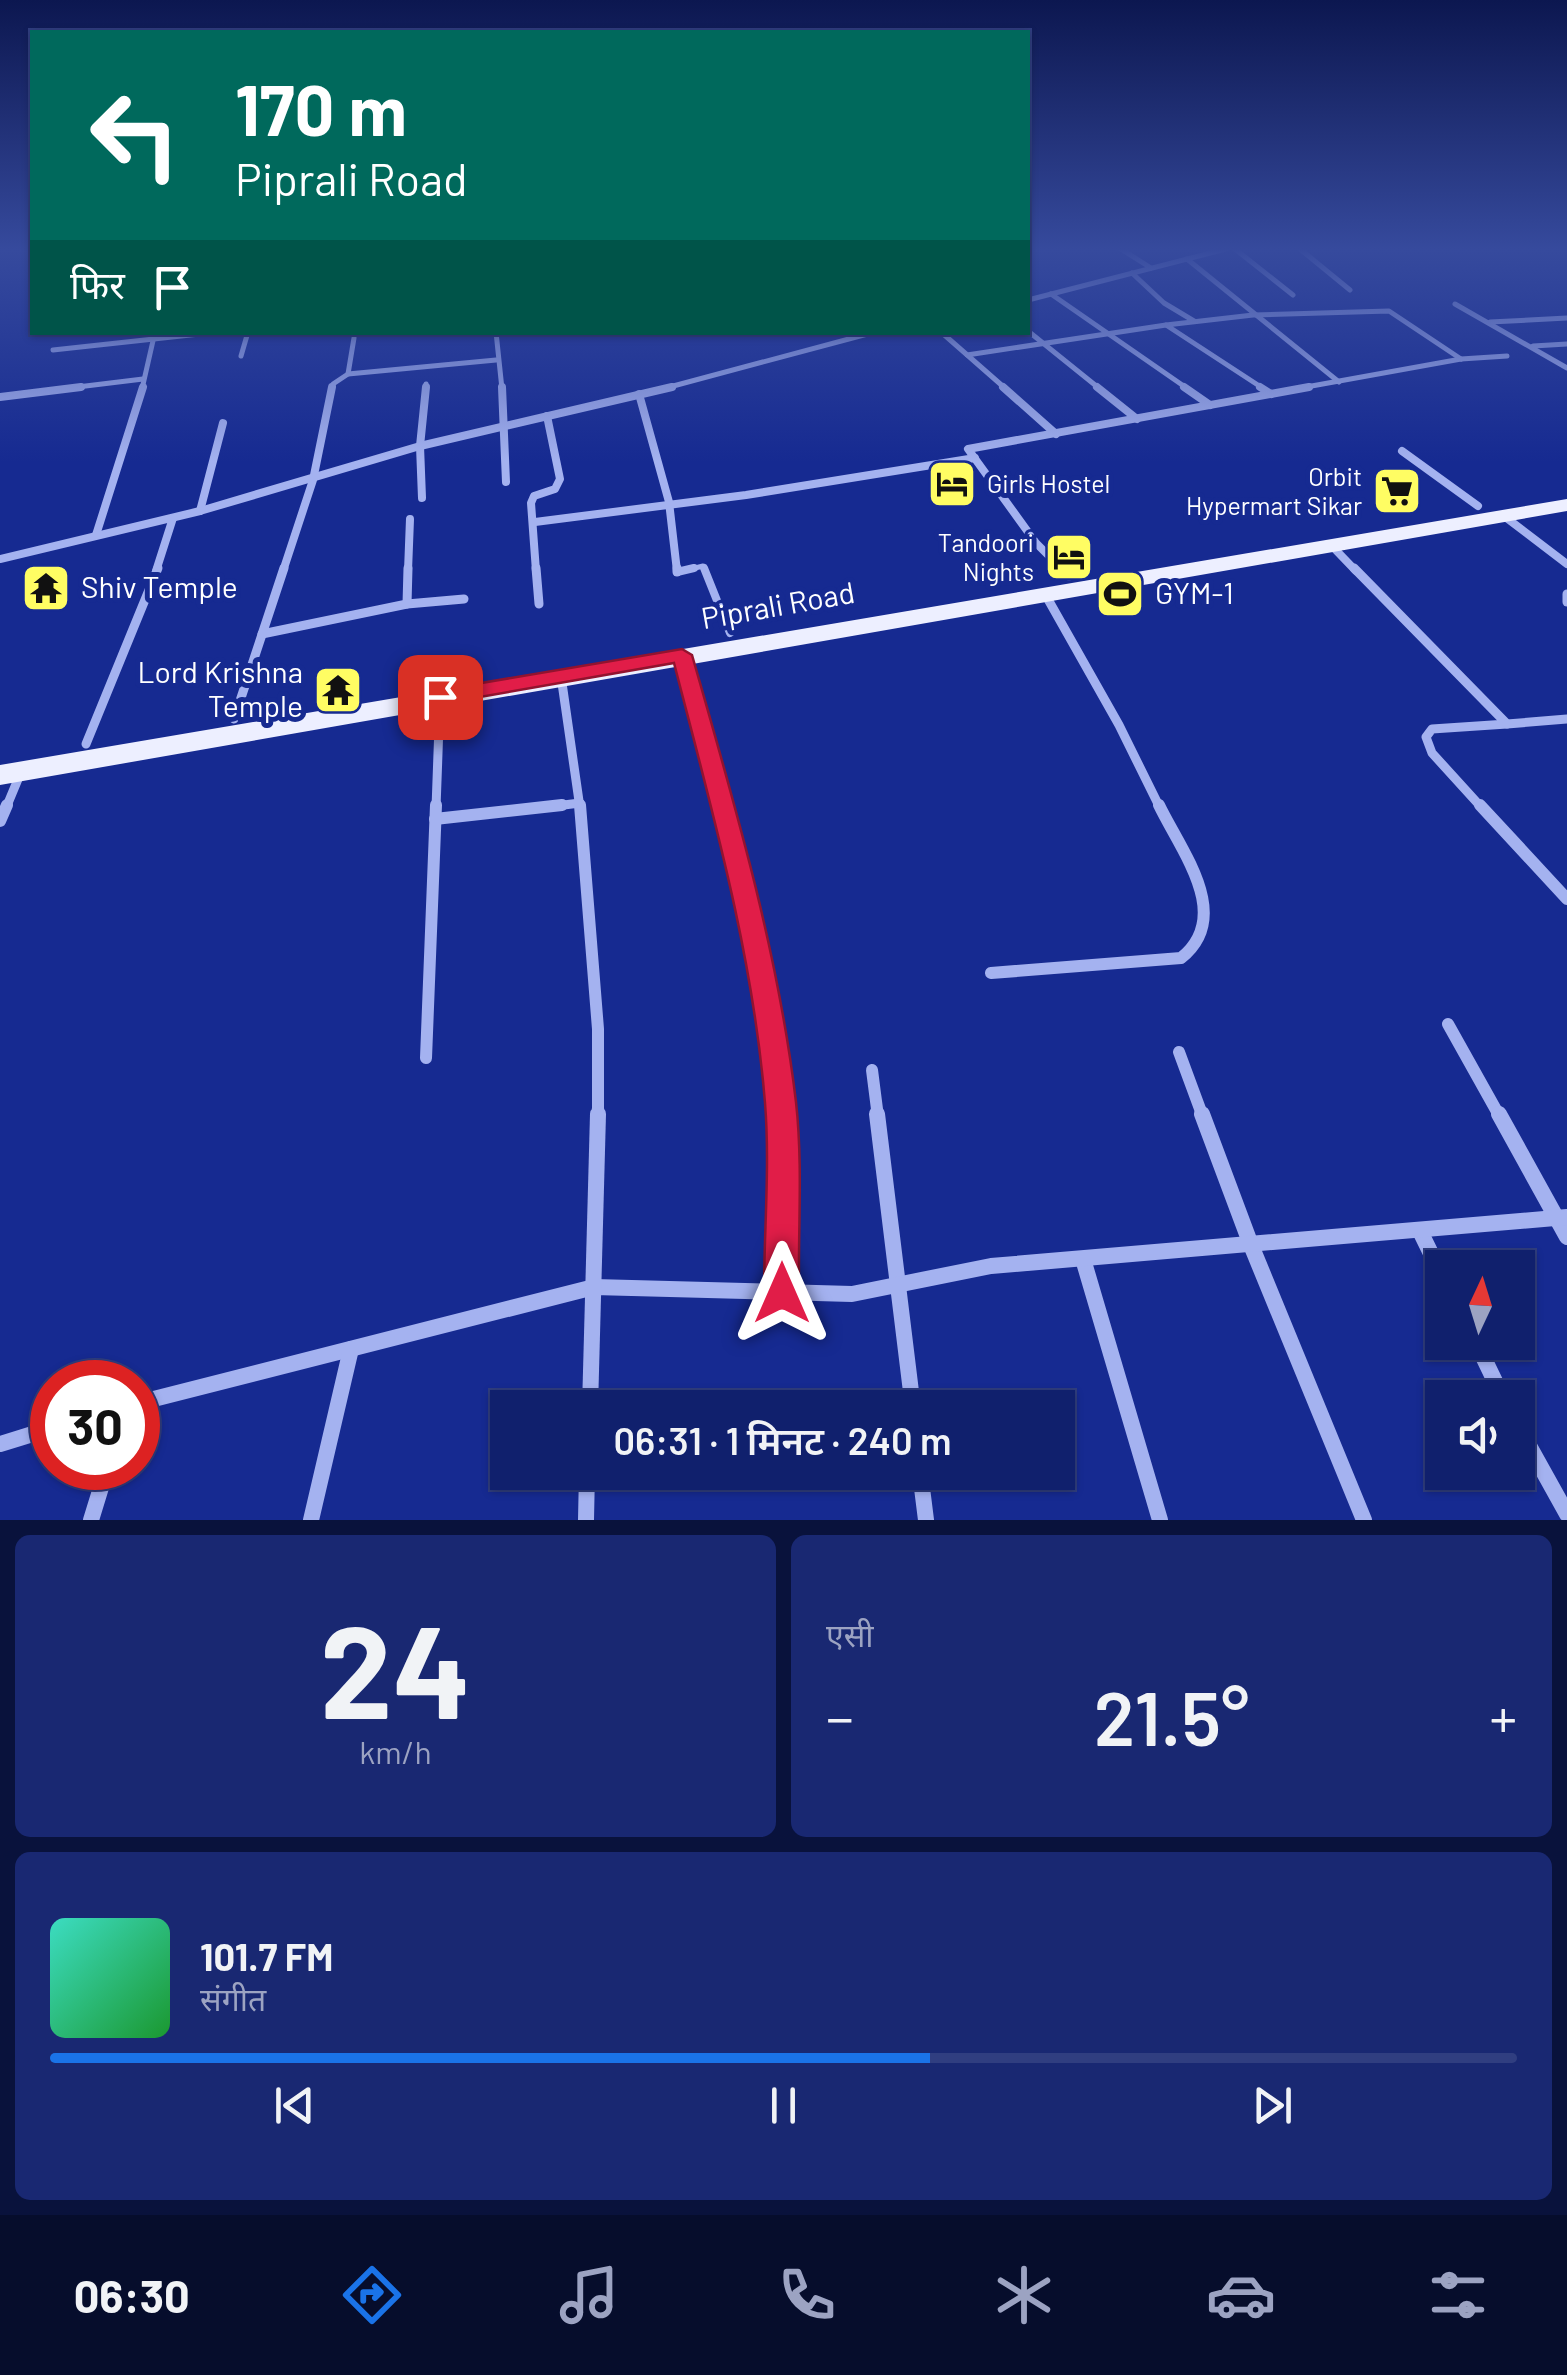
<!DOCTYPE html>
<html lang="hi">
<head>
<meta charset="utf-8">
<style>
	:root { --surface:#10206d; --page:#192872; --text:#f1f3f6; --muted:#9ca3c2; --line:#303e80; --accent:#1a73e8 }
	body { margin:0; font-family:Barlow,"Noto Sans Devanagari",sans-serif; background:var(--page); color:var(--text); height:100vh; display:flex; flex-direction:column; font-size:38px; white-space:nowrap }
	* { box-sizing:border-box; margin:0 }
	p { font-size:32px; color:var(--muted) }
	.icon { flex:none; width:55px; height:55px; fill:none; stroke:currentColor; stroke-width:2; stroke-linecap:round; stroke-linejoin:round }
	.map { position:relative; height:1520px; overflow:hidden }
	.panel { display:flex; flex-direction:column; gap:15px; padding:15px; background:#09123c; flex:1 }
	.panel>* { flex:none }
	.banner { position:absolute; left:30px; top:30px; width:1000px; height:305px; border-radius:0px; box-shadow:0 2px 8px #0004,0 0 0 2px var(--line); background:#00695c; color:#fff; overflow:hidden }
	.needle { width:65px; rotate:4deg }
	.controls { position:absolute; left:1425px; top:1250px; display:grid; gap:20px }
	.controls a { display:grid; place-items:center; width:110px; height:110px; border-radius:0px; background:var(--surface); box-shadow:0 2px 8px #0004,0 0 0 2px var(--line); font-size:50px }
	.speed { position:absolute; left:30px; top:1360px; display:flex; gap:20px; font-size:50px; font-weight:700; text-align:center }
	.speed>* { display:grid; place-content:center; width:130px; height:130px; border-radius:50%; background:var(--surface); box-shadow:0 2px 8px #0004,0 0 0 2px var(--line); line-height:1 }
	.speed .limit { border:15px solid #d22; background:#fff; color:#111 }
	.pin { position:absolute; display:grid; place-items:center; width:85px; height:85px; color:#fff; margin:-42px; border-radius:20px; box-shadow:0 5px 15px #0006 }
	.me { position:absolute; width:110px; margin:-55px; rotate:0deg; stroke-linejoin:round; filter:drop-shadow(0 0 8px #0008) }
	.turn { display:flex; align-items:center; gap:35px; height:210px; padding:0 40px; font-size:45px }
	.turn .icon { width:130px; height:130px; stroke-width:2.5 }
	.turn b { display:block; font-size:70px; line-height:85px }
	.then { display:flex; align-items:center; height:95px; padding:0 40px; background:#0003; gap:20px; font-size:38px }
	.big { font-size:75px; font-weight:600; line-height:1.1 }
	.panel .tile { flex:1; display:flex; flex-direction:column; justify-content:center; gap:15px; min-width:0; padding:0 35px; border-radius:15px; background:var(--page) }
	.panel .dial { align-items:center; gap:0 }
	.dial b { font-size:130px; line-height:1 }
	.song { display:flex; align-items:center; gap:30px }
	.cover { width:120px; height:120px; border-radius:15px; background:linear-gradient(135deg,hsl(170 70% 55%),hsl(130 70% 35%)) }
	.played { height:10px; border-radius:5px; background:linear-gradient(90deg,var(--accent) 60%,var(--line) 60%) }
	.keys { display:flex; justify-content:space-around; direction:ltr }
	.heat { display:flex; justify-content:space-between; align-items:center; font-size:55px; direction:ltr }
	.panel .tiles { flex:1; display:grid; gap:15px; grid-template-columns:1fr 1fr }
	.tile:last-child { grid-column:span 2 }
	.trip { position:absolute; left:490px; top:1390px; width:585px; height:100px; border-radius:0px; background:var(--surface); box-shadow:0 2px 8px #0004,0 0 0 2px var(--line); font-weight:600; line-height:100px; text-align:center }
	.dock { display:flex; height:160px; justify-content:space-around; align-items:center; background:#060d2c; color:var(--muted) }
	.dock .icon { width:70px; height:70px }
	.dock .on { color:var(--accent) }
	.dock b { font-size:45px; color:var(--text) }
	.map>svg:first-child { display:block }
</style>
</head>
<body>
<div class="map">
<svg width="1567" height="1520" viewBox="0 0 1567 1520">
	<rect width="100%" height="100%" fill="#162a91"/>
	<g fill="none" stroke-linecap="round" stroke-linejoin="round">
		<polyline stroke="#a4b2f0" stroke-width="5" points="683,571 703,566 705,571"/>
		<g stroke="#a4b2f0" stroke-width="8">
			<polyline points="704,568 730,633"/>
			<polyline points="677,572 694,568"/>
		</g>
		<g stroke="#a4b2f0" stroke-width="5">
			<polyline points="1121,249 1151,268"/>
			<polyline points="1235,249 1293,295"/>
			<polyline points="1300,249 1350,290"/>
			<polyline points="1187,259 1339,382"/>
			<polyline points="1132,273 1164,303 1194,321"/>
			<polyline points="1051,294 1188,389"/>
			<polyline points="1028,300 1226,249"/>
			<polyline points="1455,304 1567,368"/>
			<polyline points="1490,322 1567,318"/>
			<polyline points="1028,331 1100,389"/>
			<polyline points="496,332 502,389"/>
			<polyline points="941,332 1006,389"/>
			<polyline points="1533,346 1567,344"/>
			<polyline points="53,350 218,332"/>
			<polyline points="967,355 1166,325"/>
			<polyline points="241,356 248,332"/>
			<polyline points="348,374 354,338"/>
			<polyline points="61,389 143,379"/>
			<polyline points="142,389 155,332"/>
			<polyline points="332,389 333,384 348,374 496,360"/>
			<polyline points="425,389 426,384"/>
			<polyline points="662,389 875,332"/>
			<polyline points="1264,389 1166,325 1253,315 1389,311 1461,359"/>
			<polyline points="1295,389 1461,359 1507,356"/>
		</g>
		<g stroke="#a4b2f0" stroke-width="8">
			<polyline points="502,387 506,482"/>
			<polyline points="1003,387 1056,434"/>
			<polyline points="1097,387 1137,419"/>
			<polyline points="1184,387 1210,405"/>
			<polyline points="1260,387 1271,394"/>
			<polyline points="639,394 669,502 677,571"/>
			<polyline points="0,397 81,387"/>
			<polyline points="1402,451 1478,506"/>
			<polyline points="422,498 420,446 426,387"/>
			<polyline points="200,511 223,423"/>
			<polyline points="1504,516 1567,564"/>
			<polyline points="535,522 746,495 975,458"/>
			<polyline points="96,535 143,387"/>
			<polyline points="1331,545 1356,571"/>
			<polyline points="0,559 200,511 420,446 672,387"/>
			<polyline points="156,571 173,518"/>
			<polyline points="283,571 313,480 332,387"/>
			<polyline points="408,571 410,519"/>
			<polyline points="536,571 531,503 534,496 555,489 560,479 547,416"/>
			<polyline points="1064,571 1036,543 968,449 1309,387"/>
		</g>
		<g stroke="#a4b2f0" stroke-width="9">
			<polyline points="536,568 539,604"/>
			<polyline points="677,568 677,572"/>
			<polyline points="1061,568 1069,576"/>
			<polyline points="1354,568 1507,724 1432,729 1426,737 1432,753 1482,808"/>
			<polyline points="1045,594 1119,725 1160,808"/>
			<polyline points="1567,594 1567,602"/>
			<polyline points="407,604 464,599"/>
			<polyline points="262,634 407,604 408,568"/>
			<polyline points="682,656 722,808"/>
			<polyline points="561,676 580,808"/>
			<polyline points="234,719 284,568"/>
			<polyline points="1507,724 1567,719"/>
			<polyline points="86,744 158,568"/>
			<polyline points="6,808 21,772"/>
			<polyline points="436,808 440,698"/>
			<polyline points="539,808 580,803"/>
		</g>
		<g stroke="#a4b2f0" stroke-width="12">
			<polyline points="580,805 598,1029 598,1117"/>
			<polyline points="721,805 764,990 781,1117"/>
			<polyline points="1480,805 1567,899"/>
			<polyline points="435,819 562,805"/>
			<polyline points="0,821 7,805"/>
			<path d="M 991,973 L 1181,958 C 1234,916 1181,851 1159,805"/>
			<polyline points="1448,1024 1500,1117"/>
			<polyline points="1179,1052 1203,1117"/>
			<polyline points="426,1058 436,805"/>
			<polyline points="872,1070 878,1117"/>
		</g>
		<g stroke="#a4b2f0" stroke-width="16">
			<polyline points="781,1114 782,1293"/>
			<polyline points="877,1114 913,1408"/>
			<polyline points="1202,1114 1251,1245 1364,1520"/>
			<polyline points="1499,1114 1567,1237"/>
			<polyline points="1420,1231 1442,1276"/>
			<polyline points="1083,1259 1160,1520"/>
			<polyline points="1476,1342 1503,1398"/>
			<polyline points="138,1403 594,1287 852,1294 991,1266 1567,1217"/>
			<polyline points="590,1408 598,1114"/>
			<polyline points="1518,1426 1567,1514"/>
			<polyline points="0,1444 52,1428"/>
			<polyline points="920,1472 926,1520"/>
			<polyline points="91,1520 107,1468"/>
			<polyline points="311,1520 351,1349"/>
			<polyline points="586,1520 587,1472"/>
		</g>
		<polygon fill="#edefff" fill-rule="evenodd" points="1567,499 1567,511 0,785 0,765"/>
	</g>
	<linearGradient id="sky" x2="0" y2="1"><stop stop-color="#0c1750"/><stop offset="0.54" stop-color="#364a9d"/><stop offset="1" stop-color="#364a9d" stop-opacity="0"/></linearGradient>
	<rect width="1567" height="462" fill="url(#sky)"/>
	<path fill="#e11d48" stroke="#92132f" stroke-width="2.5" d="M 682,649 L 692,655 C 734,802 778,950 796,1102 C 803,1164 798,1230 799,1293 L 794,1306 L 782,1311 L 769,1306 L 764,1293 C 764,1231 770,1165 765,1103 C 753,954 711,807 674,663 L 440,704 L 429,697 L 440,690 Z"/>
	<defs>
		<g id="hotel-square" transform="scale(2.5)"><rect x="-9" y="-9" width="18" height="18" rx="4" fill="#fffd63" stroke="#162a91"/><path d="M-6-4.5h1.5V1H6V5H4.5V3h-9V5H-6ZM-4 0a1.8 1.8 0 1 1 3.6 0ZM.5 0V-2.5h3Q6-2.5 6 0Z" fill="#111"/></g>
		<g id="supermarket-square" transform="scale(2.5)"><rect x="-9" y="-9" width="18" height="18" rx="4" fill="#fffd63" stroke="#162a91"/><path d="M-6-5.5h2.5l.6 2H6L4.5 2H-2.5L-4.4-4H-6ZM-1.5 3.2a1.3 1.3 0 1 0 .1 0ZM3 3.2a1.3 1.3 0 1 0 .1 0Z" fill="#111"/></g>
		<g id="temple-square" transform="scale(2.5)"><rect x="-9" y="-9" width="18" height="18" rx="4" fill="#fffd63" stroke="#162a91"/><path d="M0-6L5-2H3V0L6.5 2.5H4V6H1.5V3h-3V6H-4V2.5H-6.5L-3 0V-2H-5Z" fill="#111"/></g>
		<g id="stadium-square" transform="scale(2.5)"><rect x="-9" y="-9" width="18" height="18" rx="4" fill="#fffd63" stroke="#162a91"/><path d="M0-5a6.5 5 0 1 0 0 10a6.5 5 0 1 0 0-10ZM-3.5-1.8h7v3.6h-7Z" fill="#111"/></g>
	</defs>
	<g fill-rule="evenodd">
		<use href="#hotel-square" x="952" y="484"/>
		<use href="#supermarket-square" x="1397" y="491"/>
		<use href="#hotel-square" x="1069" y="557"/>
		<use href="#temple-square" x="46" y="588"/>
		<use href="#stadium-square" x="1120" y="594"/>
		<use href="#temple-square" x="338" y="690"/>
	</g>
	<g text-anchor="middle" stroke-width="10" stroke-linejoin="round" paint-order="stroke">
		<g font-size="25" fill="#fff" stroke="#162a91" text-anchor="end">
			<text x="1362" y="486">Orbit<tspan x="1362" dy="29">Hypermart Sikar</tspan></text>
			<text x="987" y="493" text-anchor="start">Girls Hostel</text>
			<text x="1034" y="552">Tandoori<tspan x="1034" dy="29">Nights</tspan></text>
		</g>
		<g font-size="30" fill="#fff" stroke="#162a91" text-anchor="start">
			<text x="81" y="598">Shiv Temple</text>
			<text x="1155" y="604">GYM-1</text>
			<text x="303" y="683" text-anchor="end">Lord Krishna<tspan x="303" dy="34">Temple</tspan></text>
		</g>
		<g font-size="30" fill="#fff" stroke="#162a91">
			<text transform="translate(778 606) rotate(-10)" y="10">Piprali Road</text>
		</g>
	</g>
</svg>
<div class="controls">
<a><svg class="needle" viewBox="-14 -14 28 28"><path d="M0-13l5 13h-10z" fill="#e53935"/><path d="M0 13l5-13h-10z" fill="#9ca3c2"/></svg></a>
<a><svg class="icon" aria-label="sound" viewBox="0 0 24 24"><path d="M4 9h4l5-4v14l-5-4H4zM17 9q2 3 0 6"/></svg></a>
</div>
<div class="speed"><div class="limit">30</div></div>
<div class="pin" style="left:440px;top:697px;background:#d93025"><svg class="icon" aria-label="arrive" viewBox="0 0 24 24"><path d="M6 21V4h12l-3 4 3 4H6"/></svg></div>
<svg class="me" style="left:782px;top:1293px" viewBox="-20 -20 40 40"><path d="M0-17L14 15 0 8-14 15z" fill="#e11d48" stroke="#fff" stroke-width="4"/></svg>
<div class="trip">06:31 · 1 मिनट · 240 m</div>
<div class="banner">
<div class="turn"><svg class="icon" aria-label="left" viewBox="0 0 24 24"><path d="M17 20v-9H6M10 6l-5 5 5 5"/></svg><div><b>170 m</b>Piprali Road</div></div>
<div class="then">फिर<svg class="icon" aria-label="arrive" viewBox="0 0 24 24"><path d="M6 21V4h12l-3 4 3 4H6"/></svg></div>
</div>
</div>
<section class="panel">
<div class="tiles">
<div class="tile dial"><b>24</b><p>km/h</p></div>
<div class="tile"><p>एसी</p>
<div class="heat"><a>−</a><b class="big">21.5°</b><a>+</a></div>
</div>
<div class="tile">
<div class="song"><i class="cover"></i><div><b>101.7 FM</b><p>संगीत</p></div></div>
<div class="played"></div>
<div class="keys"><svg class="icon" aria-label="previous" viewBox="0 0 24 24"><path d="M18 5L8 12l10 7zM5 5v14"/></svg><svg class="icon" aria-label="pause" viewBox="0 0 24 24"><path d="M8 5v14M16 5v14"/></svg><svg class="icon" aria-label="next" viewBox="0 0 24 24"><path d="M6 5l10 7-10 7zM19 5v14"/></svg></div>
</div>
</div>
</section>
<nav class="dock">
<b>06:30</b>
<svg class="icon on" aria-label="directions" viewBox="0 0 24 24"><path d="M12 3l9 9-9 9-9-9zM9 14v-3h6M13 9l2 2-2 2"/></svg>
<svg class="icon" aria-label="music" viewBox="0 0 24 24"><path d="M9 18V5l10-2v13"/><circle cx="6" cy="18" r="3"/><circle cx="16" cy="16" r="3"/></svg>
<svg class="icon" aria-label="phone" viewBox="0 0 24 24"><path d="M5 4h4l2 5-3 2q2 4 5 5l2-3 5 2v4C11 20 4 13 5 4z"/></svg>
<svg class="icon" aria-label="climate" viewBox="0 0 24 24"><path d="M12 3v18M4 7l16 10M4 17L20 7"/></svg>
<svg class="icon" aria-label="car" viewBox="0 0 24 24"><path d="M5 17H2v-5l4-1 3-4h7l3 4 3 1v5h-3M9 17h6M6 11h13"/><circle cx="7" cy="17" r="2"/><circle cx="17" cy="17" r="2"/></svg>
<svg class="icon" aria-label="filters" viewBox="0 0 24 24"><path d="M4 7h16M4 17h16"/><circle cx="9" cy="7" r="2"/><circle cx="15" cy="17" r="2"/></svg>
</nav>
</body>
</html>
